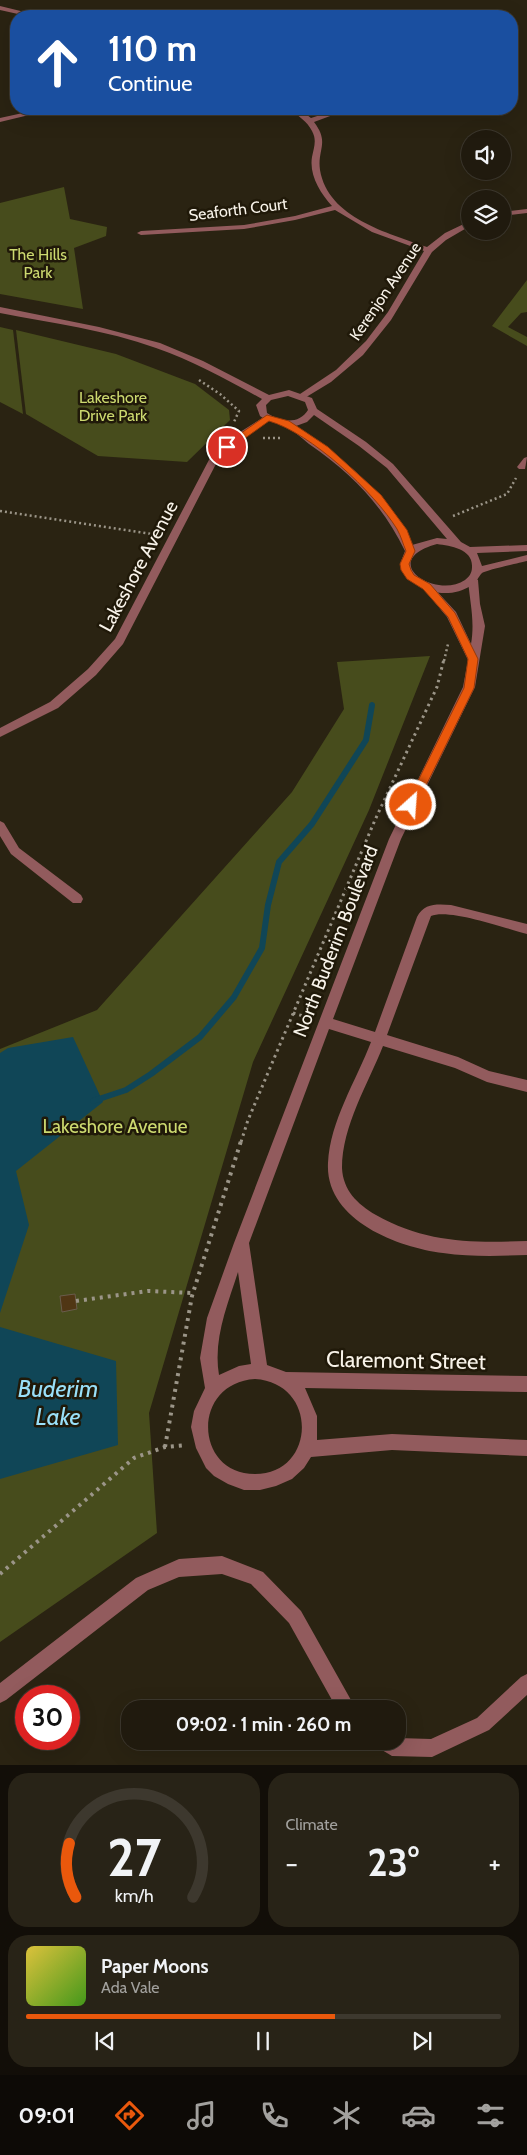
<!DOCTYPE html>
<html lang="en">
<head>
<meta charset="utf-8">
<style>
	:root { --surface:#201a0e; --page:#282317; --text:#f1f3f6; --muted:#a2a19e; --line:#3d382e; --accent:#ea580c }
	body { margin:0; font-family:Cabin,sans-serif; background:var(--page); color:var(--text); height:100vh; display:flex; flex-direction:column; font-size:19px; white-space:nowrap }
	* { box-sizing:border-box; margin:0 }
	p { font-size:16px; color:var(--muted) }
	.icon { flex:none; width:28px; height:28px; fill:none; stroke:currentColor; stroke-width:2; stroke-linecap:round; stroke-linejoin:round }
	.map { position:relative; height:1765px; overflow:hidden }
	.panel { display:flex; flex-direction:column; gap:8px; padding:8px; background:#120e08; flex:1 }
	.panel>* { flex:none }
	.guide { position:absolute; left:10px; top:10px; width:508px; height:105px; border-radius:20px; box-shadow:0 5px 20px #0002,0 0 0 1px var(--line); background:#1a4fa0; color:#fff; overflow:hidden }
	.fabs { position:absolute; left:461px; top:130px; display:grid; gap:10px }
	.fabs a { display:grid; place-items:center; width:50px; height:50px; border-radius:50%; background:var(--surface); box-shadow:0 5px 20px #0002,0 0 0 1px var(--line); font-size:25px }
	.speed { position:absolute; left:15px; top:1685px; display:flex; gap:10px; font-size:25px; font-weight:700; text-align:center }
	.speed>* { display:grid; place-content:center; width:65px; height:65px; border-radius:50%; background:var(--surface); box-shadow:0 5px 20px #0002,0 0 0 1px var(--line); line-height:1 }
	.speed .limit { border:8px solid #d22; background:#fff; color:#111 }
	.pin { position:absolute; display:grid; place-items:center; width:42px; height:42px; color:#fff; margin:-21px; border:2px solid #fff; border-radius:50%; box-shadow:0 1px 5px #0007 }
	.me { position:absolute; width:55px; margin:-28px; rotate:26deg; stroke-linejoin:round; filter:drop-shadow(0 0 4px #0008) }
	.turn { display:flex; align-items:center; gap:18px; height:105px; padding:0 15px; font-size:22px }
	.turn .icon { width:65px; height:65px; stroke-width:2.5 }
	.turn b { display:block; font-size:35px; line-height:42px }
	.big { font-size:38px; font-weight:800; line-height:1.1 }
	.panel .card { flex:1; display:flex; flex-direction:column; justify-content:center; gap:8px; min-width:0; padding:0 18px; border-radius:20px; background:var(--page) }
	.panel .dial { align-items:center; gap:0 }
	.dial svg { height:130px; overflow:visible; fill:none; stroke:var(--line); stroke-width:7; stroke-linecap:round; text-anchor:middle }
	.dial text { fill:var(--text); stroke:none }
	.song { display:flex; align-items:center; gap:15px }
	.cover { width:60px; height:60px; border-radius:8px; background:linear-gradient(135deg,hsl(50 70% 55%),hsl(100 70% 35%)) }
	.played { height:5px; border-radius:2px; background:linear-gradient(90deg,var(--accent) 65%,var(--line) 65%) }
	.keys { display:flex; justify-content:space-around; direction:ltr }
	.heat { display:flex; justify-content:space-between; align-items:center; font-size:28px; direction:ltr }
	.panel .tiles { flex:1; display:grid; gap:8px; grid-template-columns:1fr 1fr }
	.card:last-child { grid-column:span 2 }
	.trip { position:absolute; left:121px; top:1700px; width:285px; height:50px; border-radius:20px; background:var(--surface); box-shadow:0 5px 20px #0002,0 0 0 1px var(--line); font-weight:800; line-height:50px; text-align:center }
	.dock { display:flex; height:80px; justify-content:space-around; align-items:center; background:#0d0a06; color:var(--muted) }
	.dock .icon { width:35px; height:35px }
	.dock .selected { color:var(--accent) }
	.dock b { font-size:22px; color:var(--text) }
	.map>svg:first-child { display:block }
</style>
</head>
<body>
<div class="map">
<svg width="527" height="1765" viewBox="0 0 527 1765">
	<rect width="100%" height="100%" fill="#2a2312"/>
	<g fill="#474c1c">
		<polygon points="64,187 70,219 107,227 106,236 74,248 83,309 0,294 0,203"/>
		<polygon points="527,280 527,312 521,313 508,327 527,337 527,346 492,326"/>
		<polygon points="0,327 13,330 23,414 0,402"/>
		<polygon points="16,330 116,354 195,384 229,410 230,420 187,462 98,456 26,414"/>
		<polygon points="430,656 369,810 253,1062 149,1413 157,1533 0,1642 0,1049 97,1010 292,792 344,709 337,662"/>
	</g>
	<g fill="#104657">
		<polygon points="73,1037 103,1102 16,1171 29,1225 0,1313 0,1053 8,1048"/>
		<polygon points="0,1327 116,1361 118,1445 0,1479"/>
	</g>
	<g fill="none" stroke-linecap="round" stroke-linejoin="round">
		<polyline stroke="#104657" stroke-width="6" points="93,1101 126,1090 151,1074 200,1037 234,997 262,948 268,905 279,862 312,824 366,740 372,705"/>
	</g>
	<polygon fill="#503614" stroke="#695c4c" points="75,1294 77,1309 62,1312 60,1296"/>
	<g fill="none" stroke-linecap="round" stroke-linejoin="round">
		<g stroke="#9b9588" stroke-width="2.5" stroke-dasharray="2 3" stroke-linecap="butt">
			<polyline points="199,380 220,394 239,411 233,424"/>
			<polyline points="263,438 282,438"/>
			<polyline points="0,511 158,535"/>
			<polyline points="453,516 507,494 516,478"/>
			<polyline points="444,661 448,644"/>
		</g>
		<g stroke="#9b9588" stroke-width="3" stroke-dasharray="2.5 4" stroke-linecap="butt">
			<polyline points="293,1013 310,1018"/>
			<polyline points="241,1142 248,1120 375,820 437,687 444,659"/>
		</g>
		<g stroke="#9b9588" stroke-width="4" stroke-dasharray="3 5" stroke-linecap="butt">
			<polyline points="76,1301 148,1291 193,1293"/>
			<polyline points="165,1447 192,1296 241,1141"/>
			<polyline points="0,1574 134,1458 165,1447 186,1445"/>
		</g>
		<g fill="#925b5d" fill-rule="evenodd">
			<polygon points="222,1556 263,1572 301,1611 356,1709 337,1709 289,1623 251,1584 222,1574 179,1577 148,1590 6,1700 0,1703 0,1683 136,1578 179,1559"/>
			<polygon points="527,1674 527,1695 489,1730 432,1757 392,1756 377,1747 374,1741 398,1741 398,1738 431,1739 477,1718 521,1677"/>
		</g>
		<g fill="#925b5d" fill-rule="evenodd">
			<polygon points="0,6 37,15 38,16 27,16 0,10"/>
			<polygon points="41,109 54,109 0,122 0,118"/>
			<path d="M 290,109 L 299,109 L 311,118 L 339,109 L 349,109 L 314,122 C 330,143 317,149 320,170 C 328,218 388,233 427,247 L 445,233 L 470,221 L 470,226 L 446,240 L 432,252 L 391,320 L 363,355 L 331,382 L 303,399 L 298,396 L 300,394 L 336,370 L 366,341 L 388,312 L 424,251 L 372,232 L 335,210 L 295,220 L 244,229 L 141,235 L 137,233 L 141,231 L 244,225 L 295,216 L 332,206 C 320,193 309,175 312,157 C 314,147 317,140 312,131 C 307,121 298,116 290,109 Z"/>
			<polygon points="527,209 527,213 502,216 502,212"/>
			<polygon points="267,415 272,418 270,420 243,438 218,460 123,644 96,675 58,708 0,737 0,728 50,702 88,669 115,639 211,456 237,434"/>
			<polygon points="527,457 525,469 519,469 517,467 524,458"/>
			<path d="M 473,577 L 478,580 L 480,604 L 485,626 L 475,687 L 401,839 L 333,1019 L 375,1032 L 417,917 C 424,903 437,904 451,905 L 527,924 L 527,934 C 507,929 449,908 431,916 L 387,1035 L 458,1057 L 489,1071 L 527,1080 L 527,1092 L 487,1082 L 455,1068 L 383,1046 C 368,1084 342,1126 342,1168 C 343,1190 357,1204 376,1215 C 426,1243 471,1243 527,1241 L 527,1255 C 499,1256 471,1257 443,1253 C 397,1247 325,1220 328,1163 C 330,1121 356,1081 371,1042 L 329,1029 L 249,1243 L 267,1365 L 286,1372 L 527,1376 L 527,1392 L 305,1388 L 317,1416 L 317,1440 L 392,1434 L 527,1440 L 527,1456 L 392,1450 L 311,1457 L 304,1468 L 292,1479 L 276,1486 L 260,1490 L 244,1490 L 228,1484 L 214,1476 L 206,1468 L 196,1448 L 191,1427 L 194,1411 L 205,1388 L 200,1358 L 207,1318 L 234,1243 L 389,839 L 463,687 L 468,660 L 447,617 L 422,587 L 423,585 L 431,585 L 456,612 L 471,644 C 475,621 470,603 468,580 ZM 238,1272 L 251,1364 L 239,1366 L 219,1375 C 213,1340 227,1306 238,1272 ZM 255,1379 C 319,1383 316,1474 255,1474 C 194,1474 191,1383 255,1379 Z"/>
			<polygon points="0,821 4,823 19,848 81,895 83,899 81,903 73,903 11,854 0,836"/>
		</g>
		<path fill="#925b5d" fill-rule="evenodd" d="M 0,307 L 99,327 L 160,343 L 203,361 L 269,395 L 289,390 L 312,398 L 317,409 L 366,442 L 393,464 L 461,542 L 470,547 L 527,545 L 527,551 L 477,553 L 482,566 L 527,555 L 527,561 C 519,563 486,570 482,573 C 478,577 477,582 472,585 C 447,602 410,591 400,564 L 405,551 C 382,504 352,474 309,444 C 302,438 293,430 284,426 C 275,422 268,422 260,416 L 256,405 L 262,399 C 228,380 193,361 156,348 C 106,330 52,323 0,313 ZM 288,396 L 305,402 L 308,410 C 299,425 280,422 267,413 L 266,405 L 271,400 ZM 314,415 L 359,446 L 387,468 L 447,539 L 437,538 L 412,545 C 388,493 343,458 296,426 L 307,422 ZM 437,544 C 451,546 473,549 472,567 C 472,573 469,577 465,580 C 436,600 376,561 437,544 Z"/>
	</g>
	<path fill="#ea580c" stroke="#983908" d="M 267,415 L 289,421 L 328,447 L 381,495 L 407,530 L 415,551 L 409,564 L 411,570 L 414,575 L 430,584 L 455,613 L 478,659 L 474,688 L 415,808 L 408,808 L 406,805 L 464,688 L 468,659 L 448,617 L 423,589 L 407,579 L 401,570 L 400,564 L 406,551 C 403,544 401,536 397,529 C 374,492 311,433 269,421 L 230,449 L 224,449 L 224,445 Z"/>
	<g text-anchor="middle" stroke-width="5" stroke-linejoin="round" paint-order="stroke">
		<g font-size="16" fill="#f8f3e9" stroke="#201909">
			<text transform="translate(238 209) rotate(-7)" y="6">Seaforth Court</text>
			<text transform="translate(385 291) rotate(-56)" y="6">Kerenjon Avenue</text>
		</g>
		<g font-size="16" fill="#ccd96f" stroke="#201909">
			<text x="38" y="260">The Hills<tspan x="38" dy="18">Park</tspan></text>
			<text x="113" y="403">Lakeshore<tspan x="113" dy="18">Drive Park</tspan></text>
		</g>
		<g font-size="19" fill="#f8f3e9" stroke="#201909">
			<text transform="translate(138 566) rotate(-62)" y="7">Lakeshore Avenue</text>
			<text transform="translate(335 941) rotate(-69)" y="7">North Buderim Boulevard</text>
		</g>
		<g font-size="19" fill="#ccd96f" stroke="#201909">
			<text x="115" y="1133">Lakeshore Avenue</text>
		</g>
		<g font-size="22" fill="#f8f3e9" stroke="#201909">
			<text transform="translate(406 1360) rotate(1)" y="8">Claremont Street</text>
		</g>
		<g font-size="24" font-style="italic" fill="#99e0f9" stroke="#201909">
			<text x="58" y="1397">Buderim<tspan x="58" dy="28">Lake</tspan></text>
		</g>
	</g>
</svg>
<div class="fabs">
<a><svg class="icon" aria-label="sound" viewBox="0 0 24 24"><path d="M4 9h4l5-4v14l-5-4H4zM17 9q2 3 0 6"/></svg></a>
<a><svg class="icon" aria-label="layers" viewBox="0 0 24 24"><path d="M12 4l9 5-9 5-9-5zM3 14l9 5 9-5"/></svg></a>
</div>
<div class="speed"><div class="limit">30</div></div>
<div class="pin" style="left:227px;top:447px;background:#d93025"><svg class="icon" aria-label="arrive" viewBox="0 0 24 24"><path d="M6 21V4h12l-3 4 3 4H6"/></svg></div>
<svg class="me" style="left:411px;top:805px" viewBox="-20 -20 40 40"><circle r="17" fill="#ea580c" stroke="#fff" stroke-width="3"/><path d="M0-11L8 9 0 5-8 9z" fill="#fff"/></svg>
<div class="trip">09:02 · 1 min · 260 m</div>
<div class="guide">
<div class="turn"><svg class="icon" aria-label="ahead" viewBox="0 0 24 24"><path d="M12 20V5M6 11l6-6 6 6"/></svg><div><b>110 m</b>Continue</div></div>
</div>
</div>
<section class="panel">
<div class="tiles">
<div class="card dial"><svg viewBox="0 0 100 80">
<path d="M14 69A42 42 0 1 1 86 69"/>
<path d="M14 69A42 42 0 0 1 10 36" stroke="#ea580c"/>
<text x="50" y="56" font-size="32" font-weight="700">27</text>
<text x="50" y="72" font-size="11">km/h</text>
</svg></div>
<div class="card"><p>Climate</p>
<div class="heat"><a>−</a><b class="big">23°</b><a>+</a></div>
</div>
<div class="card">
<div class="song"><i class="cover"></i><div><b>Paper Moons</b><p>Ada Vale</p></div></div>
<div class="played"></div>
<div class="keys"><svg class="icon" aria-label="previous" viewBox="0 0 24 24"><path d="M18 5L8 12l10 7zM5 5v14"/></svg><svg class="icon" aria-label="pause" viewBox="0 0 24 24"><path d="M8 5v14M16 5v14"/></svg><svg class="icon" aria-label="next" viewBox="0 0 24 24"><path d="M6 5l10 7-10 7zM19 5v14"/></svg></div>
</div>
</div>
</section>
<nav class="dock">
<b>09:01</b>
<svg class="icon selected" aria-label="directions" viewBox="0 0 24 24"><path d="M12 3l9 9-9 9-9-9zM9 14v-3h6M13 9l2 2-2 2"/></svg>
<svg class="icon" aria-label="music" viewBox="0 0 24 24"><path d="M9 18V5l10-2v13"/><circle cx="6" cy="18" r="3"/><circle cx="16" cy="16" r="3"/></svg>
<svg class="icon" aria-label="phone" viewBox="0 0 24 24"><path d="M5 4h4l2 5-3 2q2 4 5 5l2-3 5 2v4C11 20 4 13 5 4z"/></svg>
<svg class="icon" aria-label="climate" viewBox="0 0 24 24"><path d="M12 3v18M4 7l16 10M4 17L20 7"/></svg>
<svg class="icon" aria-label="car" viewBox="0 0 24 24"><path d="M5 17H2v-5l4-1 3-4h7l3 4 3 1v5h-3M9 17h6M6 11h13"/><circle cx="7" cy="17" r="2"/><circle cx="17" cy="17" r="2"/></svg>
<svg class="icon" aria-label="filters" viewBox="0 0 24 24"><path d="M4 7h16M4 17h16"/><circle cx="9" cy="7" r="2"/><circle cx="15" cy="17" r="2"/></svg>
</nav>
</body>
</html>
